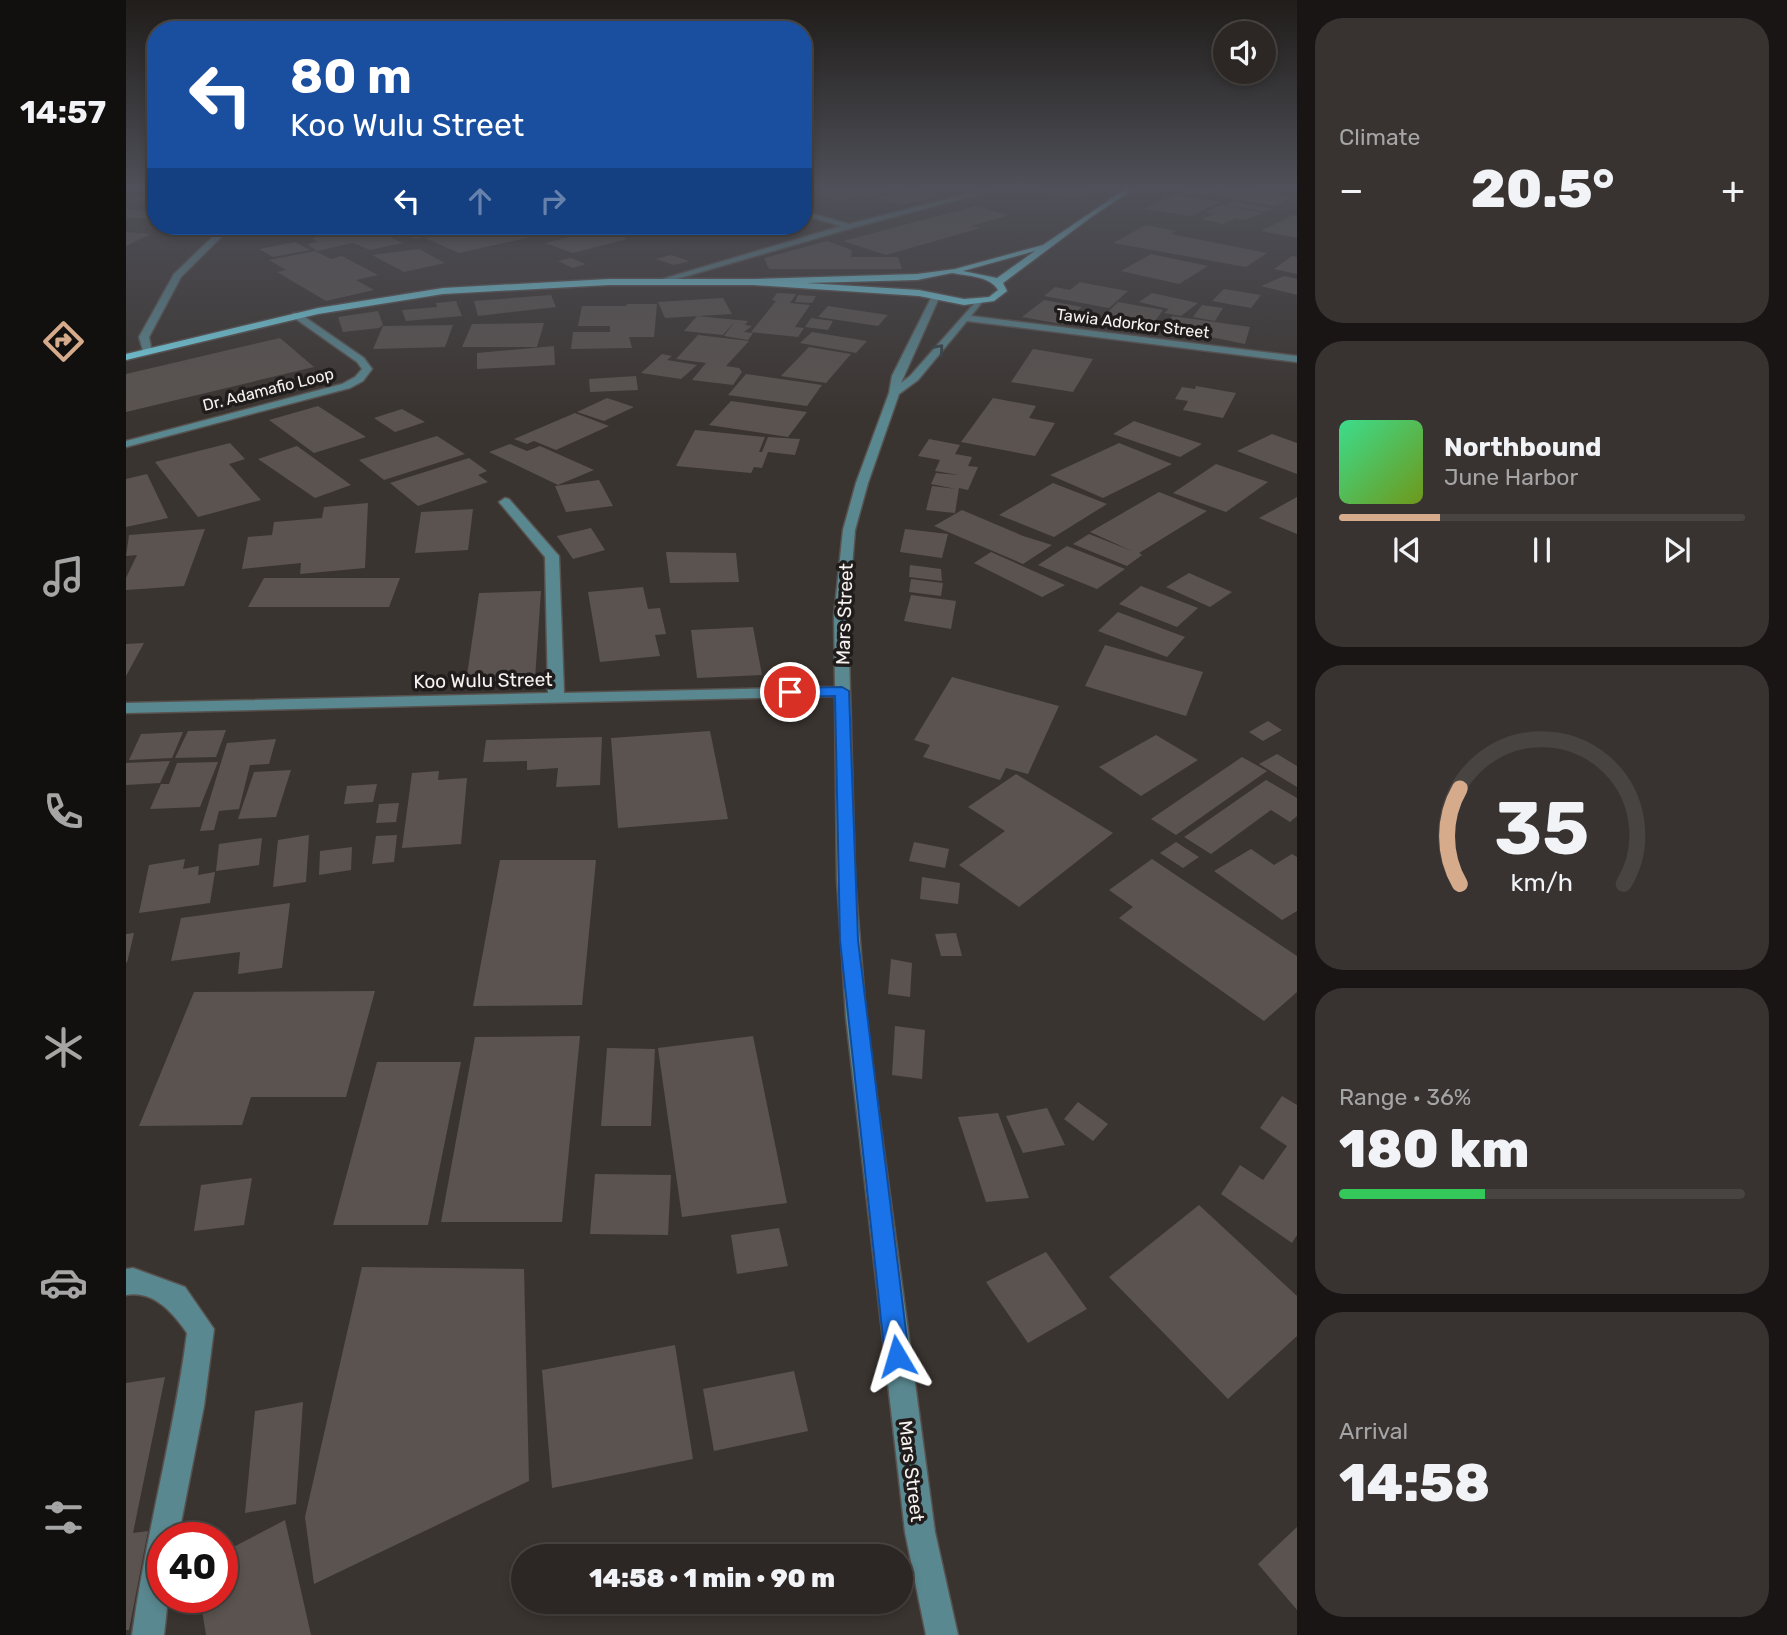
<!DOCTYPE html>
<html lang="en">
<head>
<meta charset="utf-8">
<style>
	:root { --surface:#2c2724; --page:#383331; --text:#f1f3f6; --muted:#a6a5a6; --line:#484441; --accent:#d6ab8b }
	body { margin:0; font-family:Rubik,sans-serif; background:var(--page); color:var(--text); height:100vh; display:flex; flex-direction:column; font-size:26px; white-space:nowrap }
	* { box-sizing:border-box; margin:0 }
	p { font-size:23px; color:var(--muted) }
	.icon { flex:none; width:38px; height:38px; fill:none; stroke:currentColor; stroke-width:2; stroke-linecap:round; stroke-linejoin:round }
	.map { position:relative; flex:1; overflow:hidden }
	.details { display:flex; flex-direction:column; gap:18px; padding:18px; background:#181514; width:490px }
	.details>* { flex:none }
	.banner { position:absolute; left:21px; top:21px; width:665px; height:214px; border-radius:28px; box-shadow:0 4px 10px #0003,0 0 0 2px var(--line); background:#1a4fa0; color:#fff; overflow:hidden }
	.fabs { position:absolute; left:1087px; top:21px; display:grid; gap:14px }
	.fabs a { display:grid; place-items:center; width:63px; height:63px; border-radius:50%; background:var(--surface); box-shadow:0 4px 10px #0003,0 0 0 2px var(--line); font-size:35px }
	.speed { position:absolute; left:21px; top:1522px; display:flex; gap:14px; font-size:35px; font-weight:700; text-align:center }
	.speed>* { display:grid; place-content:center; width:91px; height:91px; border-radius:50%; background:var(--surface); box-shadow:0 4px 10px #0003,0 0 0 2px var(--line); line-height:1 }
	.speed .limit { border:10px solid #d22; background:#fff; color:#111 }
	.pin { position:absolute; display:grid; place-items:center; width:60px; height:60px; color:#fff; margin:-30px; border:4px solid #fff; border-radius:50%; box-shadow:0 2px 7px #0007 }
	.me { position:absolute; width:77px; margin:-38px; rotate:353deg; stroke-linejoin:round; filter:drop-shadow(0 0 5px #0008) }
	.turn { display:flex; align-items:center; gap:24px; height:147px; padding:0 28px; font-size:32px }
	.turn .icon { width:91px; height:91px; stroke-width:2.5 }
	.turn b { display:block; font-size:49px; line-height:60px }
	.lanes { display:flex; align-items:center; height:66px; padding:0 28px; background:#0003; justify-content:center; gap:35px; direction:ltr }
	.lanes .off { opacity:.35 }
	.big { font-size:52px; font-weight:800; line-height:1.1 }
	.details .tile { flex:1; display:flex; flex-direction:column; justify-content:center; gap:10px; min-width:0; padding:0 24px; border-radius:28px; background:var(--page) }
	.details .dial { align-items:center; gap:0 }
	.dial svg { height:182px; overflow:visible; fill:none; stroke:var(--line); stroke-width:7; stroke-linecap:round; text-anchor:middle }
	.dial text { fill:var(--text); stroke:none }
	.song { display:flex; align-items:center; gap:21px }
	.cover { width:84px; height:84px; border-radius:10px; background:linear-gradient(135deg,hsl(150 70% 55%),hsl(80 70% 35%)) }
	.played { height:7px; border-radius:4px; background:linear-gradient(90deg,var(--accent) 25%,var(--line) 25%) }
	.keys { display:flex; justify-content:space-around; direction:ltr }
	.heat { display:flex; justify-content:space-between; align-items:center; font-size:38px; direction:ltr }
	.charge { height:10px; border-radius:5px; background:linear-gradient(90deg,#34c759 36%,var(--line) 0) }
	.trip { position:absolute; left:385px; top:1544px; width:402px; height:70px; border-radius:35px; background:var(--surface); box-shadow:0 4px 10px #0003,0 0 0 2px var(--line); font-weight:800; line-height:70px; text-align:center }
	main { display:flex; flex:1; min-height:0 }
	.tab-bar { display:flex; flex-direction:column; width:126px; justify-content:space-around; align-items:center; background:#12100e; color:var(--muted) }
	.tab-bar .icon { width:49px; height:49px }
	.tab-bar .active { color:var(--accent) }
	.tab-bar b { font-size:32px; color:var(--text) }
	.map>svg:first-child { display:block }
</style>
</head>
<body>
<main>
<nav class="tab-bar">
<b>14:57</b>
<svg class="icon active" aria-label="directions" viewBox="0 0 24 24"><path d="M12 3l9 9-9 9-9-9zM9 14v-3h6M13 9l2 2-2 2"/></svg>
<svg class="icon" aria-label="music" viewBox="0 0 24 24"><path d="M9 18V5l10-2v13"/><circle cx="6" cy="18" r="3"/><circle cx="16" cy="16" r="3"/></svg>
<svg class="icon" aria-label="phone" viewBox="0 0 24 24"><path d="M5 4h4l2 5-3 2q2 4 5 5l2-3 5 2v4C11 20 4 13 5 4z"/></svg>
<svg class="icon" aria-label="climate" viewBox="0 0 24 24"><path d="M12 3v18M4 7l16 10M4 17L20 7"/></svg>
<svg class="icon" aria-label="car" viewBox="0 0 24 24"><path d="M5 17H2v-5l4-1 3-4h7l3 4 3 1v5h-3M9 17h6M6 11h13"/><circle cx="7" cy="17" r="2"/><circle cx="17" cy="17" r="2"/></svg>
<svg class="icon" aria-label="filters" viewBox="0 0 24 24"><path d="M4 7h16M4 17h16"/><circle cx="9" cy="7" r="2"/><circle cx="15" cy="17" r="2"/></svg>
</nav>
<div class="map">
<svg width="1171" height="1635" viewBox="0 0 1171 1635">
	<rect width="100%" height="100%" fill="#3a3430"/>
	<g fill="#5a534f">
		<polygon points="694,188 764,188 769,190 741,198 731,196 714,201 689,194 700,191"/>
		<polygon points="786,188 812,196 775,205 750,197"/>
		<polygon points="914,188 954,188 969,191 946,199 907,190"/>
		<polygon points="1064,188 1083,188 1092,190 1073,196 1053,192"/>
		<polygon points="1099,188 1117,188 1167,197 1149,206 1086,195"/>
		<polygon points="30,190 30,202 7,200"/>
		<polygon points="1051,194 1094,202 1065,216 1017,209"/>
		<polygon points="1110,201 1147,209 1138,212 1101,205"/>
		<polygon points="1095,205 1136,213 1119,220 1110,218 1097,224 1076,219 1088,214 1079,212"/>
		<polygon points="850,206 883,215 845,226 855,228 760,255 717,241"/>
		<polygon points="0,209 30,212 30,215 22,219 0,217"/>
		<polygon points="1167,215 1171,216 1171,238 1135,231"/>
		<polygon points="1020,225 1050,231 1045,234 1141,253 1120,267 987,243"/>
		<polygon points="261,226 324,226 332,229 290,239"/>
		<polygon points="357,226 449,226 449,227 333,253 299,238"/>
		<polygon points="496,226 548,226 556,229 517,234"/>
		<polygon points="243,227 277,243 244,250 227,243 191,251 181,244 191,242 186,238"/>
		<polygon points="475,229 501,239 447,253 419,243"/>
		<polygon points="0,232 25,234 0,246"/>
		<polygon points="701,241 726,250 725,257 772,257 776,269 643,269 638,258"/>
		<polygon points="169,242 184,250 147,257 133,249"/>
		<polygon points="293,249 319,263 278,272 246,255"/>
		<polygon points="189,251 205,259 216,256 252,275 230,280 248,290 200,301 151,272 160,270 143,260"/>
		<polygon points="1025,254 1082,266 1053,284 995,271"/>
		<polygon points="545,255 563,261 548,265 530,259"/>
		<polygon points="1166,256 1171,257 1171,274 1148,269"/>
		<polygon points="445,258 460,264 447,268 432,261"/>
		<polygon points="1158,276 1171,279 1171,295 1135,286"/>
		<polygon points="954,282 958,283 1002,291 983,308 918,296 929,287 944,290"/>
		<polygon points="1098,289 1135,295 1125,308 1086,301"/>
		<polygon points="651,293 670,294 664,303 684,305 669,327 678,328 672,337 625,332 650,301 646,300"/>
		<polygon points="1026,293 1072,303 1055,316 1038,313 1043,309 1013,302"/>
		<polygon points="425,295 430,307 352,316 348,301"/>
		<polygon points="672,295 690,296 686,303 669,302"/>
		<polygon points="597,298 606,314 539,318 532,302"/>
		<polygon points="918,300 956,307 935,324 896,317"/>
		<polygon points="330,301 336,316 280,321 276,310 311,307 310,303"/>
		<polygon points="992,302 1037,310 1020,333 970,324"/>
		<polygon points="501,304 531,304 528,337 503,337 506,348 445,349 447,332 484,332 484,326 452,326 456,306 500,306"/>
		<polygon points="1076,305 1097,308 1089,321 1067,317"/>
		<polygon points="702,306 762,315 752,326 692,317"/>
		<polygon points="252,311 257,325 253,328 217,332 212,317"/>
		<polygon points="571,316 622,321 619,325 626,326 618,332 627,333 622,340 598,336 609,321 597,335 558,331"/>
		<polygon points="1046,316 1124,327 1119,344 1060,332 1058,335 1040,332"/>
		<polygon points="685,318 707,321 702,330 679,327"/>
		<polygon points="418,323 411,347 336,347 346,324"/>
		<polygon points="327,325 319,347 247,349 257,326"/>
		<polygon points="686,332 741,341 730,353 674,343"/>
		<polygon points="572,335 623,341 600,366 613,368 616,372 607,385 566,380 580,363 550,359"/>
		<polygon points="154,338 188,367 0,412 0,374"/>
		<polygon points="428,346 429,365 351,369 351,353"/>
		<polygon points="683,347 725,354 700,383 655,376"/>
		<polygon points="907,349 967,359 947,392 885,382"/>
		<polygon points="536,354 546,356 541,360 571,365 555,379 515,373"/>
		<polygon points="620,374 696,385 681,406 602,395"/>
		<polygon points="510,376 512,390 464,392 463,379"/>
		<polygon points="1070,386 1110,393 1097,418 1057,410 1062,401 1049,399 1056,387 1069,389"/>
		<polygon points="481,398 508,407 478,421 451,412"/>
		<polygon points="867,398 910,406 903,418 929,423 909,456 835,442"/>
		<polygon points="605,401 681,412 662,437 583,425"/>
		<polygon points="192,406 240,437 188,453 143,420"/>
		<polygon points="276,409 299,422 269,432 248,418"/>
		<polygon points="449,413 483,426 430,450 408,441 401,444 388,439"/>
		<polygon points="1008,421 1076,444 1054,457 987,434"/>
		<polygon points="569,430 639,437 633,452 636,452 642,437 674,439 669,455 642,452 636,468 628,467 625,473 550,466"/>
		<polygon points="1146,434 1171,443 1171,474 1111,451"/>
		<polygon points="311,436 339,454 258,480 233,460"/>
		<polygon points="803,439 834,445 829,454 846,457 842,466 852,467 842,490 833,488 829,513 800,510 806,486 830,489 805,484 810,473 833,475 809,471 814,460 792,456"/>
		<polygon points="104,443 119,459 103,464 135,500 72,517 29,462"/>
		<polygon points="993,443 1046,464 977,498 924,475"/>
		<polygon points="384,444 401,451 414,446 468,470 432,485 363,452"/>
		<polygon points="171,446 225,485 189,498 132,459"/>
		<polygon points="343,458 361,471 352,475 362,482 292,506 264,483"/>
		<polygon points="1090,464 1142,482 1100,512 1047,493"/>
		<polygon points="21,474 42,518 0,527 0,479"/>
		<polygon points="473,480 487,506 440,512 429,486"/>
		<polygon points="927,483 981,504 928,537 873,515"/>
		<polygon points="1033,492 1081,511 1013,553 1016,555 1001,566 947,544 963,534 1006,551 964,532"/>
		<polygon points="1171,497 1171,534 1133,518"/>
		<polygon points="242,503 239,568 174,574 175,563 116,569 122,537 146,535 148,522 196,518 198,507"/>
		<polygon points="347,509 342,550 289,553 295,512"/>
		<polygon points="836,510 897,536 926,545 897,564 808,526"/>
		<polygon points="465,528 479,550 447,559 431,536"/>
		<polygon points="79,529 58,586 0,590 0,578 11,555 0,556 3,535"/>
		<polygon points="779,529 822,534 816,558 774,552"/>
		<polygon points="941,546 999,569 971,589 912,565"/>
		<polygon points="540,552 610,553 613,582 544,583"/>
		<polygon points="865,552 939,585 916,597 848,563"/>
		<polygon points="784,565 815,569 816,581 783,577"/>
		<polygon points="1063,573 1106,592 1084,607 1040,587"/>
		<polygon points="138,578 274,578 263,607 122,607"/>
		<polygon points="785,579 817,583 815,596 783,592"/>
		<polygon points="1015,586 1072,608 1051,627 993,604"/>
		<polygon points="517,587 522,609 534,608 540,634 529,635 534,656 474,662 462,592"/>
		<polygon points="415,591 409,679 340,682 353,593"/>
		<polygon points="785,595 830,601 825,629 778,621"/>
		<polygon points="992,612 1059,637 1041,657 972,631"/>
		<polygon points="627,627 636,675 571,678 565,630"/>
		<polygon points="18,643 0,676 0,644"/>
		<polygon points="979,645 1077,672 1060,716 959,686"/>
		<polygon points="826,677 933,706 902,774 880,768 874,780 797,757 804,745 788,740"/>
		<polygon points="1142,721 1156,730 1137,741 1123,732"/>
		<polygon points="100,730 90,757 49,758 62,731"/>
		<polygon points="584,731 602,819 492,828 485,738"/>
		<polygon points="57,732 46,758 3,760 15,734"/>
		<polygon points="1030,735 1072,760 1015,796 973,767"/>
		<polygon points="476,737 474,785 430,787 432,768 401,770 401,761 357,762 360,740"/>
		<polygon points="150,739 143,764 124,765 113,809 93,811 88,830 74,831 101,743"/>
		<polygon points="1151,754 1171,766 1171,787 1133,764"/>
		<polygon points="1116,757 1141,771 1050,835 1025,819"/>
		<polygon points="44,761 34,783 0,785 0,763"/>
		<polygon points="92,762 74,807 24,809 35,784 43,784 51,763"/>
		<polygon points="165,770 150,817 112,819 128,772"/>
		<polygon points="313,771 312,780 341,778 335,844 276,848 286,773"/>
		<polygon points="890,774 987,833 893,907 833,865 879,831 842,807"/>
		<polygon points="1140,780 1171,798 1171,816 1164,822 1145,810 1085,854 1058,837"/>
		<polygon points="251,784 247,802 218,804 221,786"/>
		<polygon points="273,803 270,822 250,823 253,804"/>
		<polygon points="183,835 180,882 147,887 152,840"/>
		<polygon points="271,835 268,862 246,864 250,836"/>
		<polygon points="136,838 133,865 90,871 93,844"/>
		<polygon points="788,842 823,849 819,868 783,861"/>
		<polygon points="1050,842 1073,857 1057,868 1034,853"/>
		<polygon points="226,847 225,870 193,875 194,851"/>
		<polygon points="1125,849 1148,865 1166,854 1171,857 1171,911 1156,920 1088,871"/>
		<polygon points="59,859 57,869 73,866 72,875 89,872 84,903 13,913 23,865"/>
		<polygon points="1026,859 1171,956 1171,992 1138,1021 993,918 1007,907 983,890"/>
		<polygon points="374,860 470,860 456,1005 347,1006"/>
		<polygon points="796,877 834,883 832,904 794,899"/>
		<polygon points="164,903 156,968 112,974 114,952 45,961 55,918"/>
		<polygon points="8,933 1,963 0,962 0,934"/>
		<polygon points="830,933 836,956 815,956 809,934"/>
		<polygon points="765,959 786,963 784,997 762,994"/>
		<polygon points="249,991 220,1097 125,1097 116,1125 13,1126 68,992"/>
		<polygon points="769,1026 799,1030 796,1079 766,1075"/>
		<polygon points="454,1036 436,1222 315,1222 349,1037"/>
		<polygon points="627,1036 661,1203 556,1217 532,1048"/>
		<polygon points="481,1048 529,1049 525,1126 475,1126"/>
		<polygon points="251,1062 335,1062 302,1225 207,1225"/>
		<polygon points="1156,1096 1171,1105 1171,1235 1166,1243 1095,1194 1114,1165 1137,1180 1161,1146 1134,1128"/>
		<polygon points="952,1102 982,1124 967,1141 938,1119"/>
		<polygon points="921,1108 939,1145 897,1153 880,1116"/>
		<polygon points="872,1113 903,1198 860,1202 832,1117"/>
		<polygon points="469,1174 545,1175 542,1235 464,1234"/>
		<polygon points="126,1178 118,1225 68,1231 75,1185"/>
		<polygon points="1073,1205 1171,1296 1171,1336 1102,1399 983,1277"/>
		<polygon points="653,1228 662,1266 611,1274 605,1235"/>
		<polygon points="920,1252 961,1309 902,1343 860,1282"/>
		<polygon points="236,1267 398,1269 403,1481 188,1584 179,1517"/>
		<polygon points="549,1345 567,1459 426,1488 416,1370"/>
		<polygon points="668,1371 682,1431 588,1451 577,1389"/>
		<polygon points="39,1377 7,1533 22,1531 3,1630 0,1630 0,1383"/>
		<polygon points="177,1402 170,1504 119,1513 129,1411"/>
		<polygon points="159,1520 185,1635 80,1635 74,1598 96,1598 96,1553"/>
		<polygon points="1171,1527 1171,1610 1132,1564"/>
	</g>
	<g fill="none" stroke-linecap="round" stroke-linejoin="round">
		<g stroke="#58524f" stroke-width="3">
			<g id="minor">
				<polygon points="865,188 876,188 726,228 537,283 530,281 715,226 677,215 677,211 723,224"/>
				<polygon points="98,226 106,226 55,277 23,337 26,352 18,354 13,337 48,274"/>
				<polygon points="809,295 813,298 775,383 784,376 853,298 857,301 845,316 1171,356 1171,362 841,321 792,380 773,394 742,483 729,530 722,616 729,879 740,1017 809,1532 832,1635 800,1635 779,1532 720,1017 711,879 709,696 0,713 0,703 422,693 419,557 373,502 379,498 383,499 433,556 438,693 709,687 708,616 717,530 730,483 763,393 766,376 805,298"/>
				<polygon points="167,313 173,313 238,358 246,369 237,381 224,388 0,447 0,441 216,384 229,377 236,369 231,362 167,317"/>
				<path d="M 7,1268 L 59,1287 L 88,1329 L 78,1406 L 52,1538 L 37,1538 L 37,1598 L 42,1598 L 38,1635 L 6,1635 C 20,1533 48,1434 61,1333 C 47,1313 28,1290 0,1295 L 0,1269 Z"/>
			</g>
		</g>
		<g stroke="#58524f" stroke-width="3">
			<path id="major" d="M 1001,188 L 1009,188 L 964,218 L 877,283 L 881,291 L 868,301 L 838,305 L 793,296 L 628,285 L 483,285 L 317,294 L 192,314 L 0,360 L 0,354 L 192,308 L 317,288 L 483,279 L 628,279 L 791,274 L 829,269 L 917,245 ZM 909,251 L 871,278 L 837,271 ZM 826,273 C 841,276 864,276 872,290 L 863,297 L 838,299 L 793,290 L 680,283 L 791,280 Z"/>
		</g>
		<use href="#minor" fill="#5a8890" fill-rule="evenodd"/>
		<use href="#major" fill="#76daeb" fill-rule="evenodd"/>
	</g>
	<defs><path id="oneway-chevron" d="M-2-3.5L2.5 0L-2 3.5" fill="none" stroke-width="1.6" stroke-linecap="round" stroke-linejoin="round" transform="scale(1.75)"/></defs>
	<use stroke="#344244" href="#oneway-chevron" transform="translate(813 349) rotate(-49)"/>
	<linearGradient id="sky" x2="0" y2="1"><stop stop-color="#201d1a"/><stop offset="0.45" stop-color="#4f5059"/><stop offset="1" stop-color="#4f5059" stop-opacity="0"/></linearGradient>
	<rect width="1171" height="417" fill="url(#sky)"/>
	<polygon fill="#1a73e8" stroke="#114b97" stroke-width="2" points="716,687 723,691 732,940 783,1356 780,1365 771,1368 763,1365 759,1356 714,940 709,696 664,697 657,692 664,688"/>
	<g text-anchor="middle" stroke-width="7" stroke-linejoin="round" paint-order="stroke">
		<g font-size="16" fill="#f6f2f0" stroke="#1f1c1b">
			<text transform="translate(1007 323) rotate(7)" y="6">Tawia Adorkor Street</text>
			<text transform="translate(142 389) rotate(-14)" y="6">Dr. Adamafio Loop</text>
		</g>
		<g font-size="19" fill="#f6f2f0" stroke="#1f1c1b">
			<text transform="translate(718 614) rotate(-88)" y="7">Mars Street</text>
			<text transform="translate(357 680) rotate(-1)" y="7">Koo Wulu Street</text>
			<text transform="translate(786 1471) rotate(83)" y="7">Mars Street</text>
		</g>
	</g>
</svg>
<div class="fabs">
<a><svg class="icon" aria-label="sound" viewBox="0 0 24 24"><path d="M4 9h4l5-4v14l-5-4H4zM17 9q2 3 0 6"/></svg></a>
</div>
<div class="speed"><div class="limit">40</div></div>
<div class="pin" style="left:664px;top:692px;background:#d93025"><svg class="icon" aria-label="arrive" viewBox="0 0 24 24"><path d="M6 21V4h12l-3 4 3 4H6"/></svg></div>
<svg class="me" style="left:771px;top:1356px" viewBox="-20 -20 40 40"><path d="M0-17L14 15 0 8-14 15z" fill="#1a73e8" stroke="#fff" stroke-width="4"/></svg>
<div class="trip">14:58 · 1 min · 90 m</div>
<div class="banner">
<div class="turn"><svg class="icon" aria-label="left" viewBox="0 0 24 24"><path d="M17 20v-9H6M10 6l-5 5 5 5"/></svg><div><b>80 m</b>Koo Wulu Street</div></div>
<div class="lanes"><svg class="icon" aria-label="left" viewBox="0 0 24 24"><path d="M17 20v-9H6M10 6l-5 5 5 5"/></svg><svg class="icon off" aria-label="ahead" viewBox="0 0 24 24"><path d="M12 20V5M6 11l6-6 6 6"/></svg><svg class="icon off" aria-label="right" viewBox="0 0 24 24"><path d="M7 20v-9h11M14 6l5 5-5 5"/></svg></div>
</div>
</div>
<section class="details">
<div class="tile"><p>Climate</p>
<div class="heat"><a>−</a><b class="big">20.5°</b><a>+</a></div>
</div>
<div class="tile">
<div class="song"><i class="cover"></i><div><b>Northbound</b><p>June Harbor</p></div></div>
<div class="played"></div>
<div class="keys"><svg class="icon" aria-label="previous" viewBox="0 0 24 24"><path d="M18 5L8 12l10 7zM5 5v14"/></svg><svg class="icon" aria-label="pause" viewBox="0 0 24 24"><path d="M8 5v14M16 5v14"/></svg><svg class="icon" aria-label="next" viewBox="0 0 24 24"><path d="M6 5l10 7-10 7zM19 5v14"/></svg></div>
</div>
<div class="tile dial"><svg viewBox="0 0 100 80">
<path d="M14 69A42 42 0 1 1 86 69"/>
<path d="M14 69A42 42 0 0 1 14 27" stroke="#d6ab8b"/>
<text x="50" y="56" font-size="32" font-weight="700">35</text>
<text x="50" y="72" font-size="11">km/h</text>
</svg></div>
<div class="tile"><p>Range · 36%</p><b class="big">180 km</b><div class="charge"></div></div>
<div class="tile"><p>Arrival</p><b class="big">14:58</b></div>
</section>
</main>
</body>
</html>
